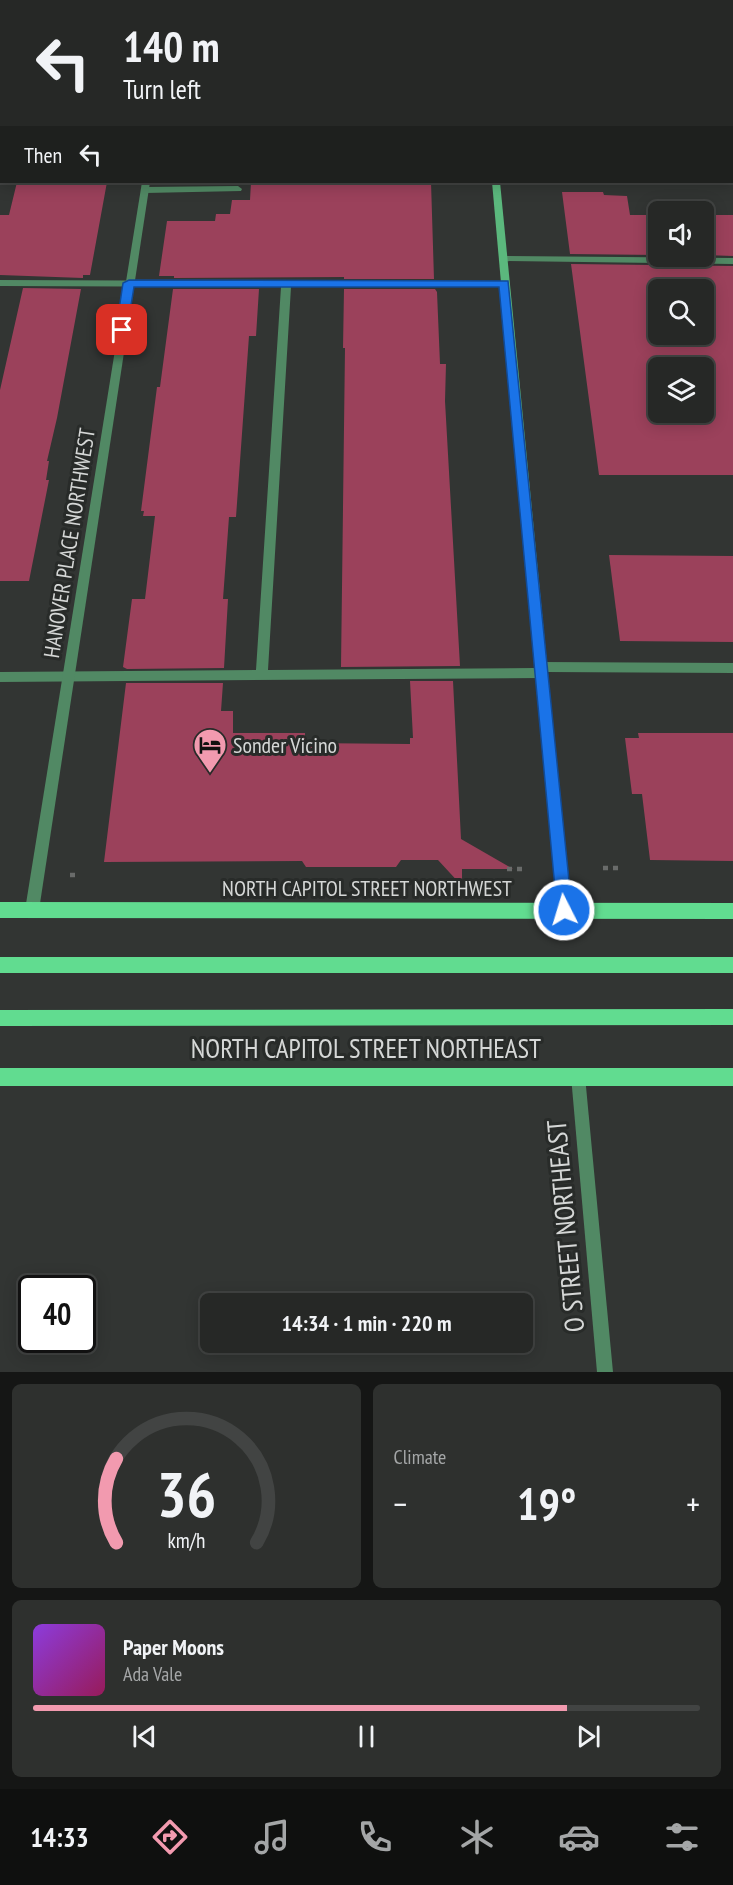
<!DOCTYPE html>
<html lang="en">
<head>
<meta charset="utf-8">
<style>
	:root { --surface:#262826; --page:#2e302e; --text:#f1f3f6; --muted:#a4a6a7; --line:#424443; --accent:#f29aaf }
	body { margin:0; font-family:"PT Sans Narrow",sans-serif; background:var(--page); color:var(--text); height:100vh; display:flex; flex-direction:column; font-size:22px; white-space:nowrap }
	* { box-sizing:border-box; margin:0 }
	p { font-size:20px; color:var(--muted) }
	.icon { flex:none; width:33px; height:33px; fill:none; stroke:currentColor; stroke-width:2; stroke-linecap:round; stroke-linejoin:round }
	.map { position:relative; height:1372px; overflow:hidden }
	.details { display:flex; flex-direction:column; gap:12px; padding:12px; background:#151615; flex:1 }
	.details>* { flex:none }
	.hud { position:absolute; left:0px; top:0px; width:734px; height:183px; box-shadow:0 3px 15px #0003,0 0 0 2px var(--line); background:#262826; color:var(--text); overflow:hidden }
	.tools { position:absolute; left:648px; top:201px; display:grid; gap:12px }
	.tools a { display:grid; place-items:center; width:66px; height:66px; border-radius:9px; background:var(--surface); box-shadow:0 3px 15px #0003,0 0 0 2px var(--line); font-size:30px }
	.speed { position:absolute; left:18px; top:1275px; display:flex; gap:12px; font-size:30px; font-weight:700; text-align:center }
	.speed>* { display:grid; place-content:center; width:78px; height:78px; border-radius:50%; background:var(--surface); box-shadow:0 3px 15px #0003,0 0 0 2px var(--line); line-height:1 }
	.speed .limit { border:3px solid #111; border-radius:9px; background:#fff; color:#111 }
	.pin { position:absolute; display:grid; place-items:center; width:51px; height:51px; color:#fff; margin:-26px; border-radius:12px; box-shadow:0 3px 9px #0006 }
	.me { position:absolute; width:66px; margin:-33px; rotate:355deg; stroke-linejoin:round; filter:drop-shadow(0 0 4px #0008) }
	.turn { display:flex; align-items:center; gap:21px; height:126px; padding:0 24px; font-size:27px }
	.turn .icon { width:78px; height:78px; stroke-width:2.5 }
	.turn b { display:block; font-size:42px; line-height:51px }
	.then { display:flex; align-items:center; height:57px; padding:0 24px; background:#0003; gap:12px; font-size:22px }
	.big { font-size:45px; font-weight:800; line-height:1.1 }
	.details .card { flex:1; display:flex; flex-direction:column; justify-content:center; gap:9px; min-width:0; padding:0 21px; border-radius:9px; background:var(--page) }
	.details .dial { align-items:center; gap:0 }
	.dial svg { height:156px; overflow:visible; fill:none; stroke:var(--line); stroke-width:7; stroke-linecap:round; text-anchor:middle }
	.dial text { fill:var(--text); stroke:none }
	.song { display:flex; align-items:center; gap:18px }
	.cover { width:72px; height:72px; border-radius:9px; background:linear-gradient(135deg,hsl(270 70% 55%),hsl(330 70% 35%)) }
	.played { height:6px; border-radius:3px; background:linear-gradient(90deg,var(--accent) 80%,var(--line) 80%) }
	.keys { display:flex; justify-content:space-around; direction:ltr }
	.heat { display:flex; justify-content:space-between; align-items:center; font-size:33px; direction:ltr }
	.details .tiles { flex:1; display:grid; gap:12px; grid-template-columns:1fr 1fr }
	.card:last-child { grid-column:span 2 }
	.trip { position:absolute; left:200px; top:1293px; width:333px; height:60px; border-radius:9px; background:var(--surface); box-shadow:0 3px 15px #0003,0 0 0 2px var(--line); font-weight:800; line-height:60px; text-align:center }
	.tab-bar { display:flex; height:96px; justify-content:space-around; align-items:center; background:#0f100f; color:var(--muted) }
	.tab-bar .icon { width:42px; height:42px }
	.tab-bar .selected { color:var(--accent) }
	.tab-bar b { font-size:27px; color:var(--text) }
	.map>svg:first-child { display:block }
</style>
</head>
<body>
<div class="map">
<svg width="733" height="1372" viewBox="0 0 733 1372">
	<rect width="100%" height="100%" fill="#323533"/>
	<g fill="#9b415b" fill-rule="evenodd">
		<polygon points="17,182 107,182 90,275 83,275 83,278 0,275 0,215 9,215"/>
		<polygon points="251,182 431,182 434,279 344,279 344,277 174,278 174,276 159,276 167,221 215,221 216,214 230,214 232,200 250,200"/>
		<polygon points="562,192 603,192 604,195 627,196 630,215 658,215 658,255 570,254"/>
		<polygon points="704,215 733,215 733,256 704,255"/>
		<path d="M 571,264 L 733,266 L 733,475 L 599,475 ZM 658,290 L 704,290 L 704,334 L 658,334 ZM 658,368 L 704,368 L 704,412 L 658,412 Z"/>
		<polygon points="23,288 81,289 57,418 47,461 49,461 46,480 49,480 29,581 0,581 0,390"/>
		<polygon points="173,289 259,289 256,336 249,336 236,517 229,517 223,599 228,599 224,668 127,669 123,667 132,599 145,599 155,516 143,516 144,511 141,511 157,387 160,387"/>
		<polygon points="344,289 435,289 437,292 440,364 446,364 445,401 460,666 341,667 345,348 343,348"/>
		<polygon points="609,555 733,556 733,642 620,641"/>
		<polygon points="410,681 453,681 461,839 513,869 462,869 462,886 438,860 401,860 396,867 306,867 302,861 104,862 126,683 223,683 221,711 233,711 233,733 305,733 305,743 410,744 410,738 413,738"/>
		<polygon points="638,733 733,733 733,861 650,860 642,794 632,794 625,738 639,738"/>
	</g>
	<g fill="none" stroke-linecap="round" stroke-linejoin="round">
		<g stroke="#696b6a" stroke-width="4.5" stroke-dasharray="5 5" stroke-linecap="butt">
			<polyline points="603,868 620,868"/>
			<polyline points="507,869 525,869"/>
			<polyline points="70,875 79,875"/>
		</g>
		<g fill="#518964" fill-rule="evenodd">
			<rect x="44" y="0" width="8" height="2"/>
			<rect x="732" y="78" width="1" height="4"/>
			<polygon points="238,186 242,189 241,191 145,193 141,190 145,187"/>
			<polygon points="502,256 733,258 733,264 499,261 499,257"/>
			<polygon points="0,280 507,282 507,286 504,287 291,287 268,670 535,668 536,664 540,662 733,663 733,673 546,672 545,676 541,678 0,682 0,672 256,670 281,287 0,286"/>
			<polygon points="578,1069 583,1071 585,1076 613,1372 597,1372 571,1076 573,1071"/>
		</g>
		<polygon fill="#518964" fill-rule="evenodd" points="142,182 150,182 39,910 37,914 32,916 27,914 25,910"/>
		<g fill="#5bb87d" fill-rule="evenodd">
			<rect x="476" y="0" width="8" height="2"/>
			<polygon points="492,182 500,182 571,910 569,914 564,916 559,914 557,910"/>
		</g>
		<g fill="#61dc90" fill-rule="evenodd">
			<polygon points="0,902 733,903 733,919 0,918"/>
			<rect x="0" y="957" width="733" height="16"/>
			<polygon points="733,1009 733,1025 0,1026 0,1010"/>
			<rect x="0" y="1068" width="733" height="18"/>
		</g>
	</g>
	<polygon fill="#1a73e8" stroke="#114b97" stroke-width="1.5" points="129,280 508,281 572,910 570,915 564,917 559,915 557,910 499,287 134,287 127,330 122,333 116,330 123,283"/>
	<defs>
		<g id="hotel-pin" transform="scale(1.725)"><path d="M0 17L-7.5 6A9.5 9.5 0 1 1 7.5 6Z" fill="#f29aaf" stroke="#282b29"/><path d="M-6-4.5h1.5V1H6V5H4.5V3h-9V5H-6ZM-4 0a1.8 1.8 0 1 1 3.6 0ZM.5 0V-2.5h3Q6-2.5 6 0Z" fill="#111"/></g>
	</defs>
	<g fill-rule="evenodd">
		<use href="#hotel-pin" x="210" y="745"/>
	</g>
	<g text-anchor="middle" stroke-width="6" stroke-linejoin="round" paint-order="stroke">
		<g font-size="22" fill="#d5d7d6" stroke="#282b29">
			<text transform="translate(69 543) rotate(-81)" y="8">HANOVER PLACE NORTHWEST</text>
			<text x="367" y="896">NORTH CAPITOL STREET NORTHWEST</text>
		</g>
		<g font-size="22" fill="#d5d7d6" stroke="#282b29" text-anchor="start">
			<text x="233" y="753">Sonder Vicino</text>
		</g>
		<g font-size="27" fill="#d5d7d6" stroke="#282b29">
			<text x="366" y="1058">NORTH CAPITOL STREET NORTHEAST</text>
			<text transform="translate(566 1226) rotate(-95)" y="9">O STREET NORTHEAST</text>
		</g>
	</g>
</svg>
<div class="tools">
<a><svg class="icon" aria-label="sound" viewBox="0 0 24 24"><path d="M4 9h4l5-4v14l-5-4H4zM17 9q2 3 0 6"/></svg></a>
<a><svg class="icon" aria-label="search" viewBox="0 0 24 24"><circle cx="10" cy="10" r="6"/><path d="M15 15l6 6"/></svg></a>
<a><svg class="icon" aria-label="layers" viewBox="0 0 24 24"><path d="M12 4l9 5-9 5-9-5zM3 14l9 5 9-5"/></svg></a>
</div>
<div class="speed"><div class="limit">40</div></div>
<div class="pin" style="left:122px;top:330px;background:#d93025"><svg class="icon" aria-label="arrive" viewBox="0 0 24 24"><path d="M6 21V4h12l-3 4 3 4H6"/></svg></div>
<svg class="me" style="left:564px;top:910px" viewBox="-20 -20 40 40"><circle r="17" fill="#1a73e8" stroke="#fff" stroke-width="3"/><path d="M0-11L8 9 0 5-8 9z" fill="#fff"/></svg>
<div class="trip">14:34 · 1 min · 220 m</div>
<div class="hud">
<div class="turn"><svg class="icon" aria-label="left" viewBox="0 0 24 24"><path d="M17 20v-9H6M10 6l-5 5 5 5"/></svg><div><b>140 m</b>Turn left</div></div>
<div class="then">Then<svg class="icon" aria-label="left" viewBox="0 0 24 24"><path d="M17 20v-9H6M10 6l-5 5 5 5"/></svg></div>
</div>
</div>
<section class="details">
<div class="tiles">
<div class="card dial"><svg viewBox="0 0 100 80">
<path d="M14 69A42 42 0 1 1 86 69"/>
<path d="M14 69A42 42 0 0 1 14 26" stroke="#f29aaf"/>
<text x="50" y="56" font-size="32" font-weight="700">36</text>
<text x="50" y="72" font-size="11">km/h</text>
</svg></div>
<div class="card"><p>Climate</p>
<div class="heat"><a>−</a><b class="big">19°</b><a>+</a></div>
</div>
<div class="card">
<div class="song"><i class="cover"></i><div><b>Paper Moons</b><p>Ada Vale</p></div></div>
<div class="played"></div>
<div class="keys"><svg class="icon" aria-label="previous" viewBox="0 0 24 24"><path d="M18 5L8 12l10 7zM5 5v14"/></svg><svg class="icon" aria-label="pause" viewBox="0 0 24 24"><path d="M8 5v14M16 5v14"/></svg><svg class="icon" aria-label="next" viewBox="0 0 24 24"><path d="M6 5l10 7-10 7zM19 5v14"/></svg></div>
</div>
</div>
</section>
<nav class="tab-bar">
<b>14:33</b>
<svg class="icon selected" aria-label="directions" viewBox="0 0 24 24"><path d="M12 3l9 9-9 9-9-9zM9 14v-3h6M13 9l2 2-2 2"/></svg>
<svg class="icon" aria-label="music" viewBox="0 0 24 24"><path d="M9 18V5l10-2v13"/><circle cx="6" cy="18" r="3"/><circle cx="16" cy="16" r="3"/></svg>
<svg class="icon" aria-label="phone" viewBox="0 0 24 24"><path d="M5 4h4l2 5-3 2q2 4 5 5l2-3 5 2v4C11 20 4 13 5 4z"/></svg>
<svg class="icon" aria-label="climate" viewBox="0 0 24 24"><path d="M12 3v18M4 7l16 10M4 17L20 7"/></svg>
<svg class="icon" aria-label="car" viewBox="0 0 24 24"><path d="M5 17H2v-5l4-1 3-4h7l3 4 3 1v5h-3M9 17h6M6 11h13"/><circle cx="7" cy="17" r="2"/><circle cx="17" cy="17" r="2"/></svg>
<svg class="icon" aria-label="filters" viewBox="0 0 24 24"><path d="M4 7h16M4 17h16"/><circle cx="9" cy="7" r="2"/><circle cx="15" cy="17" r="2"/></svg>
</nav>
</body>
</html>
